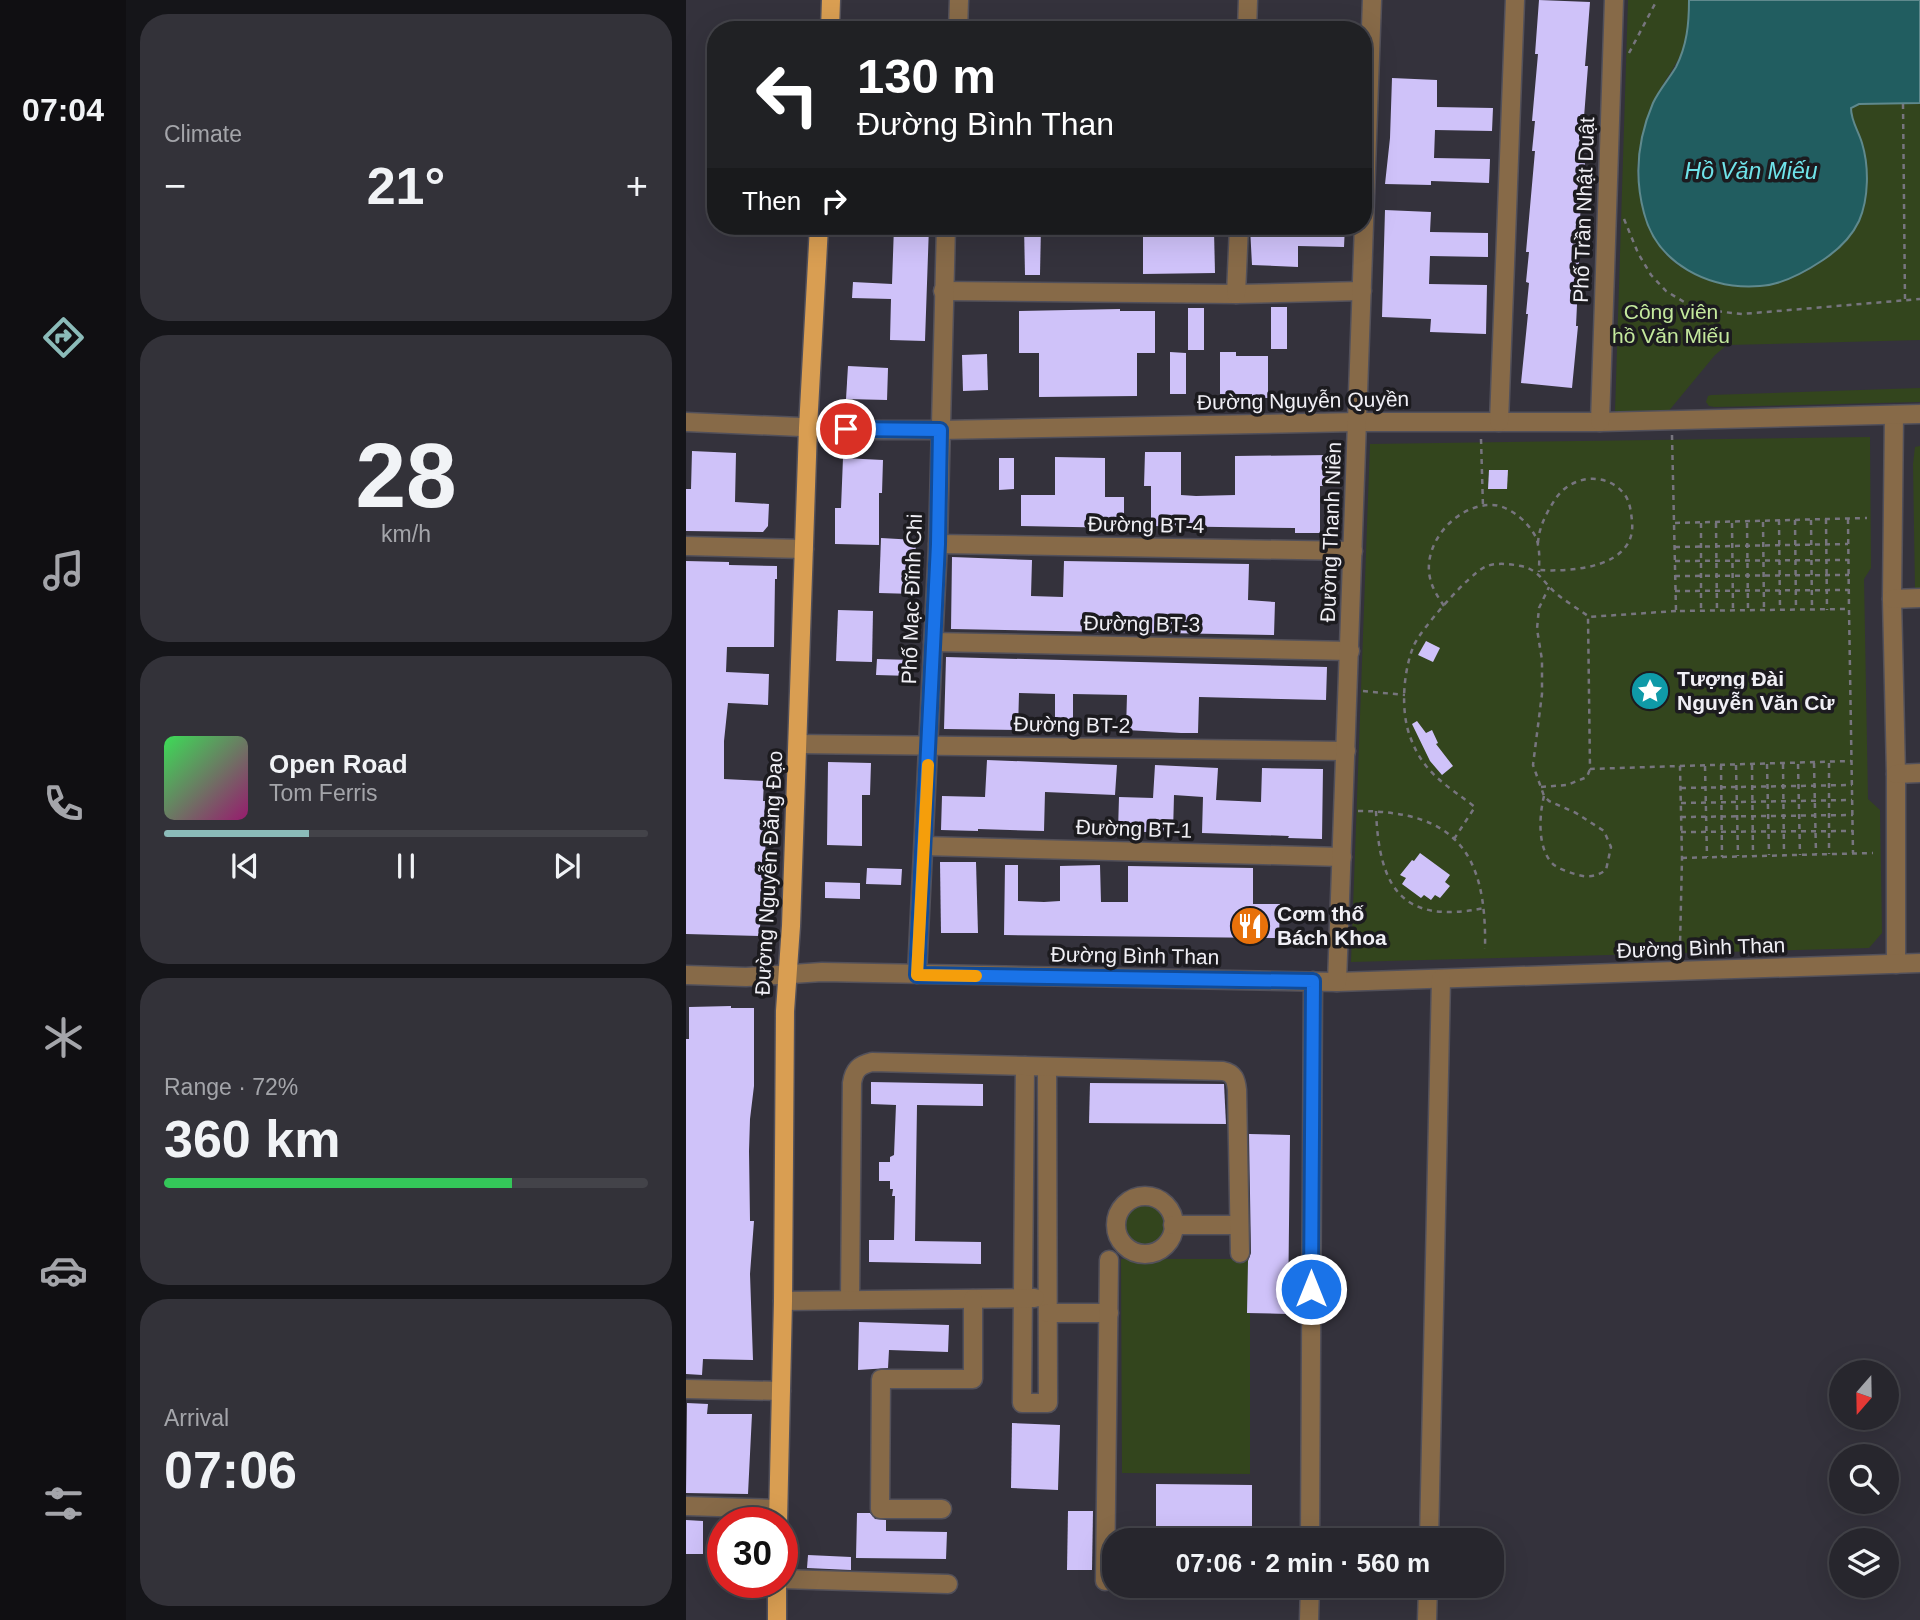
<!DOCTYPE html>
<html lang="en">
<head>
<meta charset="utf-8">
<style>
	:root { --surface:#27262d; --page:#333239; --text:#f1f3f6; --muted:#a4a5aa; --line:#434349; --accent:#8bbbb9 }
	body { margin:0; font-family:Arial,sans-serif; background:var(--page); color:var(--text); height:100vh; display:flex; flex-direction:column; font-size:26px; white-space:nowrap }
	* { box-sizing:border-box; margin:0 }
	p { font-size:23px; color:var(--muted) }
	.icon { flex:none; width:38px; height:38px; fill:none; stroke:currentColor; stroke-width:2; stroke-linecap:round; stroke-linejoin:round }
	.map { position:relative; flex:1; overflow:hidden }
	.side { display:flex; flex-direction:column; gap:14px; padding:14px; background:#151519; width:560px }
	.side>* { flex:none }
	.guide { position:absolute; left:21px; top:21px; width:665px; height:214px; border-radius:28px; box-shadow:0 7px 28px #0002,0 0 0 2px var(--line); background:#202124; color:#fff; overflow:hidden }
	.needle { width:46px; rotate:200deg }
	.fabs { position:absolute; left:1143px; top:1360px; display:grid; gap:14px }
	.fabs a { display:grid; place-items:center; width:70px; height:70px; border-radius:50%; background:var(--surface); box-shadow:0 7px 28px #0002,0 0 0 2px var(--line); font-size:35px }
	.speed { position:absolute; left:21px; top:1507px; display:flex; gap:14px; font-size:35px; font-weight:700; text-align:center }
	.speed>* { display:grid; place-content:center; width:91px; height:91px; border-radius:50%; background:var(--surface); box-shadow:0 7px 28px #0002,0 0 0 2px var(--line); line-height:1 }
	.speed .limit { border:10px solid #d22; background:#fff; color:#111 }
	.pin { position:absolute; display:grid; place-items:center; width:60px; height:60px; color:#fff; margin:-30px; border:4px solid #fff; border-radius:50%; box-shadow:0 2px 7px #0007 }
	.me { position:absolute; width:77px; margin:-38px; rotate:0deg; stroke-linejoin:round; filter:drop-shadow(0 0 5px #0008) }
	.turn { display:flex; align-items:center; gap:24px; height:147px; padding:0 35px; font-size:32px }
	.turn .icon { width:91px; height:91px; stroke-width:2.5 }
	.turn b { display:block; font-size:49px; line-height:60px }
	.then { display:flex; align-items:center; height:66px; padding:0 35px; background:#0003; gap:14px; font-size:26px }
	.big { font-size:52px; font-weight:700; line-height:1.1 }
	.side .widget { flex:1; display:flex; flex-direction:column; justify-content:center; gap:10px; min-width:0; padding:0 24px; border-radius:28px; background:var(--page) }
	.side .dial { align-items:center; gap:0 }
	.dial b { font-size:91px; line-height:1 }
	.song { display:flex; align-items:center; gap:21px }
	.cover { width:84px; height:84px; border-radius:10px; background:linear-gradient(135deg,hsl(130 70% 55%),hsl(320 70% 35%)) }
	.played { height:7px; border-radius:4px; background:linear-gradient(90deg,var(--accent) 30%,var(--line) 30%) }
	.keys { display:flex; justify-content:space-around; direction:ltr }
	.heat { display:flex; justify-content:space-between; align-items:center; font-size:38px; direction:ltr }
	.charge { height:10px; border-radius:5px; background:linear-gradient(90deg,#34c759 72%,var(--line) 0) }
	.trip { position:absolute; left:416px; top:1528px; width:402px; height:70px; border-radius:28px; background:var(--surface); box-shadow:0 7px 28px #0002,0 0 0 2px var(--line); font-weight:700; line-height:70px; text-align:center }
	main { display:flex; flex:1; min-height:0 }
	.tab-bar { display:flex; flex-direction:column; width:126px; justify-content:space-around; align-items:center; background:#100f12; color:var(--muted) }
	.tab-bar .icon { width:49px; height:49px }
	.tab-bar .active { color:var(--accent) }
	.tab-bar b { font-size:32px; color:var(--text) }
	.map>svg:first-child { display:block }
</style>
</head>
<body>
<main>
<nav class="tab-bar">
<b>07:04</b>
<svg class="icon active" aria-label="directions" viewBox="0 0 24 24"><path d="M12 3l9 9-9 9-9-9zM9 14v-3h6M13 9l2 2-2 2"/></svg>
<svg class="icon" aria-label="music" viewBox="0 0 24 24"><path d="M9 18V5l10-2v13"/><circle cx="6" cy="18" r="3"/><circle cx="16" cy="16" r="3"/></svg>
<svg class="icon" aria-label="phone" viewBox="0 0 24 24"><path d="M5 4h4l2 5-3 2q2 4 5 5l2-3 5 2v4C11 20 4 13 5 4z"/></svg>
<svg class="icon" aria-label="climate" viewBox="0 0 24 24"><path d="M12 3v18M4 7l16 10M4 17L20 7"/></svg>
<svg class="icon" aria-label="car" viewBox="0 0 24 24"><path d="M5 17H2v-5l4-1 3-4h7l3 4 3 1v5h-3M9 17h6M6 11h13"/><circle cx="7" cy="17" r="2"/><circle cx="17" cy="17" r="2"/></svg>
<svg class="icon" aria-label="filters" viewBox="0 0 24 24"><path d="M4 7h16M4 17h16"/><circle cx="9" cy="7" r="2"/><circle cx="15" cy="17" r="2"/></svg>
</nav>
<section class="side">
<div class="widget"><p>Climate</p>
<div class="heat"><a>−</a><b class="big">21°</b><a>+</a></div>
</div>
<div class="widget dial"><b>28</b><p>km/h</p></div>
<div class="widget">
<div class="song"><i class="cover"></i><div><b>Open Road</b><p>Tom Ferris</p></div></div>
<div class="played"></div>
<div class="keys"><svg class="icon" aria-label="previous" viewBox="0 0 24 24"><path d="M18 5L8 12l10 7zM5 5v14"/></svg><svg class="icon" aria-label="pause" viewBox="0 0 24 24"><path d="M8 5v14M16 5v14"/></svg><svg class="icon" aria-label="next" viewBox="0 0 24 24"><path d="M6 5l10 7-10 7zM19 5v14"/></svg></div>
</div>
<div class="widget"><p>Range · 72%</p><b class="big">360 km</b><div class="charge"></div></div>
<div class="widget"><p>Arrival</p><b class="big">07:06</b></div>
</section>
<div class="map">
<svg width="1234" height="1620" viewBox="0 0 1234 1620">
	<rect width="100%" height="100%" fill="#34323c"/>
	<g fill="#33451d">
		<path d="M 942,0 L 1003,0 C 1003,10 1005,22 1003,32 C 997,59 978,79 967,103 C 958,124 949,158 952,181 C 953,191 972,245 977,251 C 998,277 1041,289 1074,286 C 1115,283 1168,247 1177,206 C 1183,183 1181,160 1174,138 C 1170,127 1165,119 1165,108 L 1173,104 L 1234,103 L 1234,340 L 1041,345 L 1029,355 L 981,413 L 929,413 Z"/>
		<polygon points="1234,388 1234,402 1029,407 1023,406 1020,402 1022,396 1025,395"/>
		<polygon points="1184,437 1185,568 1178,579 1182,799 1194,810 1196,933 1183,948 665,962 684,444"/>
		<polygon points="1234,446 1234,589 1229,589 1227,464 1229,447"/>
		<circle cx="459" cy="1225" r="24"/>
		<polygon points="435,1259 564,1259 564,1474 436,1473"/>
	</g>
	<path fill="#215d60" stroke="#5f898d" stroke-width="2" d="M 1003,0 L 1234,0 L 1234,103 L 1173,104 L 1165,108 C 1165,121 1172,130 1176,143 C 1183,166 1183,198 1173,221 C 1165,238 1152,250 1137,260 C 1119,272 1096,285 1074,286 C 1023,290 971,264 958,213 C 948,176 952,138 967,103 C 973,90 983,79 990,67 C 1001,45 1003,24 1003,0 Z"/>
	<g fill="#cfc2f9">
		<polygon points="853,0 904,2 899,66 902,66 897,130 899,130 896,163 899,163 890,262 893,262 890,326 892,326 886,388 835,383 842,314 840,314 843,283 840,282 843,252 840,252 849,151 846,151 849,121 846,121 852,54 849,54"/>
		<polygon points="706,78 751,80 751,107 807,108 806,131 749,130 748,158 804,159 803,183 745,181 745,185 699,184 704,138"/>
		<polygon points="699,210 745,212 744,232 802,233 802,257 744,256 743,284 801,285 800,334 744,332 745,319 696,317"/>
		<polygon points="208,226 243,226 239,341 204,340 205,299 166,298 167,282 206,284"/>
		<polygon points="338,226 355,226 354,275 339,275"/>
		<polygon points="615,226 659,226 658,247 612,246 612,267 566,265 564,227 615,229"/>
		<polygon points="528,231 529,273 457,274 457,232"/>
		<rect x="585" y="307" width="16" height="42"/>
		<rect x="502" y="308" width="16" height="42"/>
		<polygon points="434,309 434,311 469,311 469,353 451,353 451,396 353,397 353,353 333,353 333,311"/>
		<polygon points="484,352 500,353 500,394 484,394"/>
		<polygon points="534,352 550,352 550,356 582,356 582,398 566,398 566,394 534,394"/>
		<polygon points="301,354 302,390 277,391 276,355"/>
		<polygon points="162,366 202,368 201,400 160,399"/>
		<polygon points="6,451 50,453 49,502 83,504 82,526 77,532 0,531 0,489 5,489"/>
		<polygon points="459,452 495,452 495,495 510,496 549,495 549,456 644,455 644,486 634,486 634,533 609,533 609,528 465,526 465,486 458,486"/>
		<polygon points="369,457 419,458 419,497 438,497 438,528 335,526 335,495 369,495"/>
		<polygon points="157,458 197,460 196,493 193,493 193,545 149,544 149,508 155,508"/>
		<polygon points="313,458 328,458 328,489 313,490"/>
		<polygon points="803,470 822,470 821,489 802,489"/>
		<polygon points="195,538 230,540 228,594 193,593"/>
		<polygon points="266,557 346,560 345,596 377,597 378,561 563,564 562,600 589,602 588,635 265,629"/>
		<polygon points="0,561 43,562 43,565 91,566 91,579 89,579 88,647 41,647 40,672 83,674 82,705 42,703 38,741 38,779 78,781 77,801 79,801 78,826 80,826 78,890 73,936 0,934"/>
		<polygon points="152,610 187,611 186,662 150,661"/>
		<polygon points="740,641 754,648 747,662 732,655"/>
		<polygon points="260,657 641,667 640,700 513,697 512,733 495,733 440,730 441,695 387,694 387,732 373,732 373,718 369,718 369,694 333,693 332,730 258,729"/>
		<polygon points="191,659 226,660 225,676 190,675"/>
		<polygon points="731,721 740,733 746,730 752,743 750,744 767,766 756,775 744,761 726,724"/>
		<polygon points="301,760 431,765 429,795 359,792 358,831 292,829 292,831 255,830 256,796 299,797"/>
		<polygon points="142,762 185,763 184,795 176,795 176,846 141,845"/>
		<polygon points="469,765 532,768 530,800 575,802 576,768 637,769 636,839 602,838 603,836 516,833 517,797 488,795 487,833 432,831 433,797 467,798"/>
		<polygon points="734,853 764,875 759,882 764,886 754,898 749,895 745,900 738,895 735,898 716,884 720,878 714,875 726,860 728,861"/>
		<polygon points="254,862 290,862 292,933 255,933"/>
		<polygon points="319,865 332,865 332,901 358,902 374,901 374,866 414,865 415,902 442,902 442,866 567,868 567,904 594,904 593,938 318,935"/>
		<polygon points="181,868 216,869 215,885 180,884"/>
		<polygon points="139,882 174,883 174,899 139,898"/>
		<polygon points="45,1006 45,1008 68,1008 68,1086 64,1119 63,1151 64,1221 68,1221 64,1274 67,1360 17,1359 16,1375 0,1374 0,1039 3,1039 3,1007"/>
		<polygon points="185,1082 297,1084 297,1106 231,1105 229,1241 295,1242 295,1264 183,1262 183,1240 208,1240 209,1196 206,1196 207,1189 204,1189 204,1181 193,1181 193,1162 204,1162 204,1157 208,1155 210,1105 185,1104"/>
		<polygon points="404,1083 538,1084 540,1124 403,1123"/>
		<polygon points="563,1134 604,1135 602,1314 561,1313 562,1261 565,1253"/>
		<polygon points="173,1322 263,1325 262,1352 203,1350 202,1368 172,1370"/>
		<polygon points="1,1403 22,1404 21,1414 66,1414 62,1494 0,1493"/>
		<polygon points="326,1423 374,1425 372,1490 325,1488"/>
		<polygon points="470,1484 566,1485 566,1540 470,1540"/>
		<polygon points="382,1511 407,1511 406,1570 381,1570"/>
		<polygon points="171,1513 184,1513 189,1519 200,1520 200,1531 261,1532 260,1559 170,1558"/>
		<polygon points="0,1520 17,1521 17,1554 0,1554"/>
		<polygon points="122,1555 165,1557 165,1570 121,1568"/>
	</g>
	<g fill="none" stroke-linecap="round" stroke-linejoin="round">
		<g stroke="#52505a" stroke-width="21">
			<g id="minor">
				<polyline points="272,30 273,0"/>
				<polyline points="561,30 562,0"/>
				<polyline points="257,291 550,294 676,291"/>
				<polyline points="550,294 553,226"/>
				<polyline points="1208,415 1206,599 1210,774 1210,964"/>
				<polyline points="0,422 182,430 254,430 671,422 914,422 1234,414"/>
				<polyline points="813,422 829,0"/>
				<polyline points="914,422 928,0"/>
				<polyline points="252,544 667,551"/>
				<polyline points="0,546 118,549"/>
				<polyline points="1206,599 1234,598"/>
				<polyline points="247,642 664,651"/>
				<polyline points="112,744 660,751"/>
				<polyline points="1210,774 1234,773"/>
				<polyline points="238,846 656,857"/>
				<polyline points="231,974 252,544 260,226"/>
				<polyline points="0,975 60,977 136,972 651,982 1234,963"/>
				<polyline points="651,982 686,0"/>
				<polyline points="339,1066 336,1403 362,1403 361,1067"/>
				<circle cx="459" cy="1225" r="29"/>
				<polyline points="487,1225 553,1225"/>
				<path d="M 164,1300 L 166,1083 C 168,1070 173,1065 186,1062 L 537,1071 C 548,1073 550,1080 551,1090 L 554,1253"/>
				<polyline points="97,1301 349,1298"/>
				<polyline points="362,1313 423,1313"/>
				<polyline points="0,1389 95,1391"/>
				<polyline points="0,1506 92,1509"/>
				<polyline points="256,1509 194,1509 195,1379 287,1379 287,1299"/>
				<polyline points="624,1540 627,981"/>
				<polyline points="743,1540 755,979"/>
				<polyline points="96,1579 262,1584"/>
				<polyline points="419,1581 423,1260"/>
				<polyline points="623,1620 624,1586"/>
				<polyline points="741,1620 742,1586"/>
			</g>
		</g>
		<g stroke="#52505a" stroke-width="21">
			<g id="major">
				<polyline points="144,30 145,0"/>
				<polyline points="92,1522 97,1301 99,1011 105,926 122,428 133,226"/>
				<polyline points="91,1620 91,1582"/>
			</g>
		</g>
		<g stroke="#77757e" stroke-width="2.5" stroke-dasharray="5 5" stroke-linecap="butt">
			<polyline points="943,53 971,0"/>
			<polyline points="1217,104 1219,300"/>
			<polyline points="938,219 952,253 965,275 980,291 1003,305 1019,310 1056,314 1234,299"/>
			<polyline points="986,435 990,611 1163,609 1167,853"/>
			<polyline points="795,439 797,507"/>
			<polyline points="1140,519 1141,610"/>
			<polyline points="1162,519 1163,609"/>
			<polyline points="1093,520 1094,610"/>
			<polyline points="1109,520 1110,610"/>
			<polyline points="1125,520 1126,610"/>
			<polyline points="1077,522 1078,610"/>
			<polyline points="989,523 1181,518"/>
			<polyline points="1015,523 1015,611"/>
			<polyline points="1030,523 1031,611"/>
			<polyline points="1046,523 1047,610"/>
			<polyline points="1061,523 1062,610"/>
			<path d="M 852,543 C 853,526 861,512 870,498 C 886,475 921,471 939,495 C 944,502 945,512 946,521 C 951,568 885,572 853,570"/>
			<polyline points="989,547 1162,544"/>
			<polyline points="989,561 1163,560"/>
			<polyline points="989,576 1163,575"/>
			<polyline points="989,591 1163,590"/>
			<path d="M 758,606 C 752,597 746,588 744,578 C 736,543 771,504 806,505 C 818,505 831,514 839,522 C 845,529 851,536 852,545 C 854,553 853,563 853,572"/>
			<polyline points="990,611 902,617 904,769 994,766 996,858 994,947"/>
			<polyline points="677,691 719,695"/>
			<polyline points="1128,763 1130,854"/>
			<polyline points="1143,763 1143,854"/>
			<polyline points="1081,764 1083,855"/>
			<polyline points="1097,764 1098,855"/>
			<polyline points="1112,764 1114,855"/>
			<polyline points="1035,765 1036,857"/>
			<polyline points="1050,765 1052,856"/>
			<polyline points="1066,765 1067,856"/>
			<polyline points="994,766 1165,761"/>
			<polyline points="1019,766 1021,857"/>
			<polyline points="855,787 881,785 901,777 904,769"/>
			<polyline points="995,788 1166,785"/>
			<path d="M 858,796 C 853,816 851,850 868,865 C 874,869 882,872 889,874 C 900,878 910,877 920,870 L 925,847 L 918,831 L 890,813 L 863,801 L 858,796 L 847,765 L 856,694 L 856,660 L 851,629 L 853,608 L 863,587"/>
			<polyline points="995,803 1166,800"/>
			<path d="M 672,811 C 771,811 801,854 799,949"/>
			<path d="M 690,811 C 693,888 716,925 798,908"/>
			<polyline points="995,817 1167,815"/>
			<polyline points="995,832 1167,831"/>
			<path d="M 768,839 L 789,807 C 762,786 738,774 725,739 C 714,713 717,671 728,645 C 736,628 782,575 799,567 C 809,562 824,564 835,566 C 854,570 858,584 872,595 C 881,602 892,609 902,616"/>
			<polyline points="996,858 1187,853"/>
		</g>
		<use href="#minor" stroke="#876a48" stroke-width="18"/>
		<use href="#major" stroke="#d99e52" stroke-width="18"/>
	</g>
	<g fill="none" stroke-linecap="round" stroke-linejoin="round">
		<g stroke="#114b97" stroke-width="18">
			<polyline id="route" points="160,429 254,430 252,544 231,975 627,981 625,1289"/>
		</g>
		<use href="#route" stroke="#1a73e8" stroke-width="12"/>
		<polyline stroke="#f59e0b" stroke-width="12" points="242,765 231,975 290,976"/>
	</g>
	<defs>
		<g id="sight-disc" transform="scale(2.0125)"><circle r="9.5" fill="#0f9aa8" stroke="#1c1b1f"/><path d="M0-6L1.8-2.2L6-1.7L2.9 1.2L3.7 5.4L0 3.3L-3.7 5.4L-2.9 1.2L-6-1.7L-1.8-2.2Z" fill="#fff"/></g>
		<g id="restaurant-disc" transform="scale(2.0125)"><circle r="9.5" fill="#e8710a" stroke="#1c1b1f"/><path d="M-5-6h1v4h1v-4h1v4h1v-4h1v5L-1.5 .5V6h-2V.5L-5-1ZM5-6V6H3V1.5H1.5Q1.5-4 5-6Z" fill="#fff"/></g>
	</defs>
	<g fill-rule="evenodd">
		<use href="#sight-disc" x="964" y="691"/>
		<use href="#restaurant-disc" x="564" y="926"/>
	</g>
	<g text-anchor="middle" stroke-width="7" stroke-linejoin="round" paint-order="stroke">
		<g font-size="21" fill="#f0eff5" stroke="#1c1b1f">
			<text transform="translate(898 210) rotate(-88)" y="7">Phố Trần Nhật Duật</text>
			<text transform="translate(617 401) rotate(-1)" y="7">Đường Nguyễn Quyền</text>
			<text transform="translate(460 525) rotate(1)" y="7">Đường BT-4</text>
			<text transform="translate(645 532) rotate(-88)" y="7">Đường Thanh Niên</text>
			<text transform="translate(226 599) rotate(-88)" y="7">Phố Mạc Đĩnh Chi</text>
			<text transform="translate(456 624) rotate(1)" y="7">Đường BT-3</text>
			<text transform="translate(386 725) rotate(1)" y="7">Đường BT-2</text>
			<text transform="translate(448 829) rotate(2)" y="7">Đường BT-1</text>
			<text transform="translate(83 873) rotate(-87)" y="7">Đường Nguyễn Đăng Đạo</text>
			<text transform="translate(1015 948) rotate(-2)" y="7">Đường Bình Than</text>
			<text transform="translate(449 956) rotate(1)" y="7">Đường Bình Than</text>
		</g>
		<g font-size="21" fill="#c4e99d" stroke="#1c1b1f">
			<text x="985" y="319">Công viên<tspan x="985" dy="24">hồ Văn Miếu</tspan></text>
		</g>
		<g font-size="21" font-weight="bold" fill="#f0eff5" stroke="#1c1b1f" text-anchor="start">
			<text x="991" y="686">Tượng Đài<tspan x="991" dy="24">Nguyễn Văn Cừ</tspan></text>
			<text x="591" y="921">Cơm thố<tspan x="591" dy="24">Bách Khoa</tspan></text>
		</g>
		<g font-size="23" font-style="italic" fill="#6fe4ea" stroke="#1c1b1f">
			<text x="1065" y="179">Hồ Văn Miếu</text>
		</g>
	</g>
</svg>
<div class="fabs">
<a><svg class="needle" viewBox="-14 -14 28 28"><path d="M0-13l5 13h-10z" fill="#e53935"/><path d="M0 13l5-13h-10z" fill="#a4a5aa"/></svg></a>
<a><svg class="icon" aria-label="search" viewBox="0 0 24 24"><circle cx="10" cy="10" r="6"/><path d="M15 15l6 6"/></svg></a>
<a><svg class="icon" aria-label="layers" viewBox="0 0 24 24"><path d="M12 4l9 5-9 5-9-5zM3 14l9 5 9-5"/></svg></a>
</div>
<div class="speed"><div class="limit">30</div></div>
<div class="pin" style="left:160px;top:429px;background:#d93025"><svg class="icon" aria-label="arrive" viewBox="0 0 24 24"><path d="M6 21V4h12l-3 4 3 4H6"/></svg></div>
<svg class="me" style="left:625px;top:1289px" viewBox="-20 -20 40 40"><circle r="17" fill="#1a73e8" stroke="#fff" stroke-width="3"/><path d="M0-11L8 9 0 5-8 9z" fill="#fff"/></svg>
<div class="trip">07:06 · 2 min · 560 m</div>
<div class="guide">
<div class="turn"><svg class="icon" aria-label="left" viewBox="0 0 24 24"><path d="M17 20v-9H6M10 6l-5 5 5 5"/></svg><div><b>130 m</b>Đường Bình Than</div></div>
<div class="then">Then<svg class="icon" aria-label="right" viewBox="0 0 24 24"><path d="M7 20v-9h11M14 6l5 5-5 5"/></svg></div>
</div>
</div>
</main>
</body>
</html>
